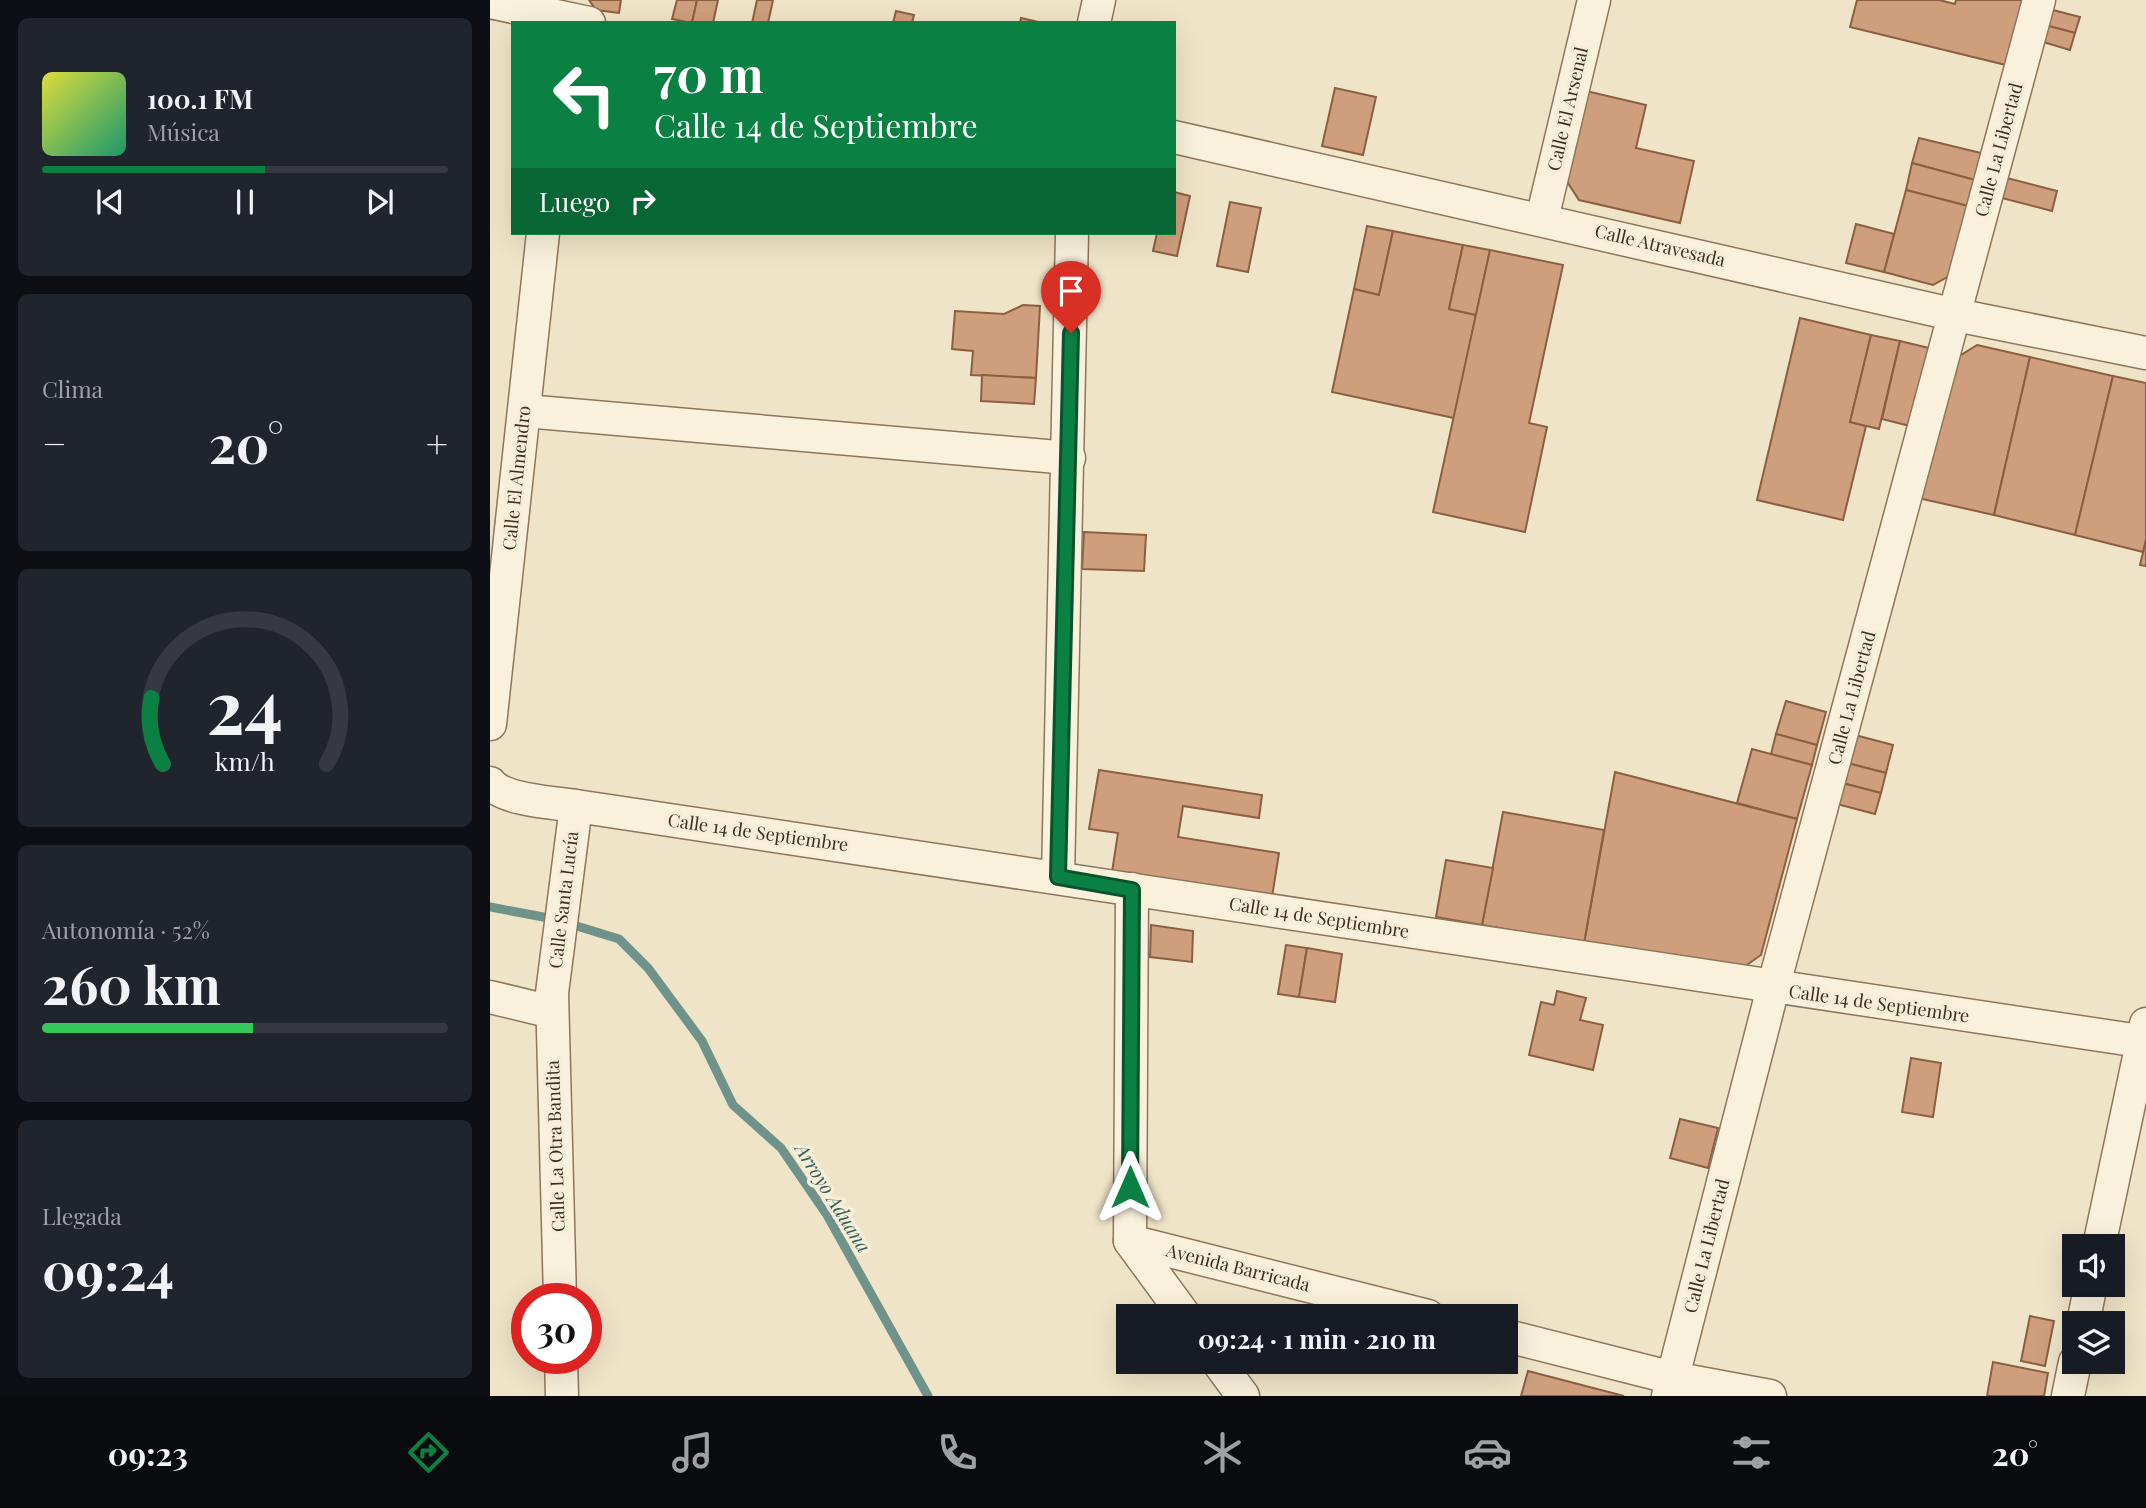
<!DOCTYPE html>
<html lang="es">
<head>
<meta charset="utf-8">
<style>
	:root { --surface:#171b24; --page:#20242c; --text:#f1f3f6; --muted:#9ea1a6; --line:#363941; --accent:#0b8043 }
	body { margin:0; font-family:"Playfair Display",serif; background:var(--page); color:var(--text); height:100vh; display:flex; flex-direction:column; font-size:26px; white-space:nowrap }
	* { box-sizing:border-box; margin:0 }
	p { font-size:23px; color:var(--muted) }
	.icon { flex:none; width:38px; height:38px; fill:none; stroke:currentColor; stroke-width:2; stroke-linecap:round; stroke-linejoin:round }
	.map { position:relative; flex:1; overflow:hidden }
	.side { display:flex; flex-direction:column; gap:18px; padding:18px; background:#0d0f14; width:490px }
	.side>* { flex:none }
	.hud { position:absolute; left:21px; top:21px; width:665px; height:214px; border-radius:0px; box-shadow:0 7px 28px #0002; background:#0b8043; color:#fff; overflow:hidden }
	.tools { position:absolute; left:1572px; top:1234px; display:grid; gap:14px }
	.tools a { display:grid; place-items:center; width:63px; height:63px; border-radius:0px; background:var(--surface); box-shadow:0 7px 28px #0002; font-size:35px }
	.speed { position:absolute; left:21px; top:1283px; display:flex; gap:14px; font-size:35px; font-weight:700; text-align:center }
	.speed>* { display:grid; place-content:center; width:91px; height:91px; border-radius:50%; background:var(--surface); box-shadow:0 7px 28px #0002; line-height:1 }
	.speed .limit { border:10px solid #d22; background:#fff; color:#111 }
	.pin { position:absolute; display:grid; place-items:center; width:60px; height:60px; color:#fff; margin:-72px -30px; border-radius:50% 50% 50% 0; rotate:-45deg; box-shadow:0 0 7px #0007 }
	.pin .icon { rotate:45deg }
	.me { position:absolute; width:77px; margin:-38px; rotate:0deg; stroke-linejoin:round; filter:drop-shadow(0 0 5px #0008) }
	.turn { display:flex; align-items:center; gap:24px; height:147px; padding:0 28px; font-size:32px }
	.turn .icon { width:91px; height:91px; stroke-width:2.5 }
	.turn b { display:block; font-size:49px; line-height:60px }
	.then { display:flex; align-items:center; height:66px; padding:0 28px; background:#0003; gap:14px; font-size:26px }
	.big { font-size:52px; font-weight:700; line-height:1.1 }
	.side .tile { flex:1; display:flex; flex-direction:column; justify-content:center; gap:10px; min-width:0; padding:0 24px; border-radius:10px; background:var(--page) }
	.side .dial { align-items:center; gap:0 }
	.dial svg { height:182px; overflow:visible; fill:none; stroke:var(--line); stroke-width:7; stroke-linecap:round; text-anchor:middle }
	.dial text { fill:var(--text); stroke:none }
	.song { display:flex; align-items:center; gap:21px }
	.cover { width:84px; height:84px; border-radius:10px; background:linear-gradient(135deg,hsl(60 70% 55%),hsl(160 70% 35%)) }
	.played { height:7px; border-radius:4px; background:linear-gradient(90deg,var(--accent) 55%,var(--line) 55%) }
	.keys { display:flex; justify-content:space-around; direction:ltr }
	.heat { display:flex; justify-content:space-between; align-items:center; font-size:38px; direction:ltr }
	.charge { height:10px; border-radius:5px; background:linear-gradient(90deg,#34c759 52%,var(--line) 0) }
	.trip { position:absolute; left:626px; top:1304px; width:402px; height:70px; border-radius:0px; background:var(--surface); box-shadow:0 7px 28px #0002; font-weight:700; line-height:70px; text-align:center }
	.menu { display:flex; height:112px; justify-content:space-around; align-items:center; background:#090b0e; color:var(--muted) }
	.menu .icon { width:49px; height:49px }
	.menu .selected { color:var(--accent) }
	.menu b { font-size:32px; color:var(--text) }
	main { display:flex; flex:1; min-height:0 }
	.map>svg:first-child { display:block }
</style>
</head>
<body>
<main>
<section class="side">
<div class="tile">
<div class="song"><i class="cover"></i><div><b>100.1 FM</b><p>Música</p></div></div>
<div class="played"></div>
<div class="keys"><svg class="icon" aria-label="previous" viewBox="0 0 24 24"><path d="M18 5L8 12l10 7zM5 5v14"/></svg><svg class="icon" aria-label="pause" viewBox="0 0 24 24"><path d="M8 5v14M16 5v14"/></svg><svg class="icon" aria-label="next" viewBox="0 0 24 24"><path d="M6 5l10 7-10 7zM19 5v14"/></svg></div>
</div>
<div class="tile"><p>Clima</p>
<div class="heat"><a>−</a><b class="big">20°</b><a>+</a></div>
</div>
<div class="tile dial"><svg viewBox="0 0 100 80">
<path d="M14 69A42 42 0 1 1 86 69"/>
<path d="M14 69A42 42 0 0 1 9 40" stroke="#0b8043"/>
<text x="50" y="56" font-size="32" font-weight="700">24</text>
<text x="50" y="72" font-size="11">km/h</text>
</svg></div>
<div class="tile"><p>Autonomía · 52%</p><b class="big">260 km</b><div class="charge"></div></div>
<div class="tile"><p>Llegada</p><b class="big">09:24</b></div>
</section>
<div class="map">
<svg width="1656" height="1396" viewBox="0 0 1656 1396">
	<rect width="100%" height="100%" fill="#f0e4c8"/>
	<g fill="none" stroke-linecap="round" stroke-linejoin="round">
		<polyline stroke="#6f938a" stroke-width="9" points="0,907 64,919 129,939 158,968 212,1041 243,1105 291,1148 337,1215 438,1396"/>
	</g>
	<g fill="#cf9f7d" stroke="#8d5f41" stroke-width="2">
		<polygon points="99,0 131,0 129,13 106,10"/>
		<polygon points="187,0 207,0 202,23 182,19"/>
		<polygon points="207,0 228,0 223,23 202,23"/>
		<polygon points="267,0 283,0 278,23 262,23"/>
		<polygon points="1367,0 1449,0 1465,4 1466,0 1537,0 1520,66 1360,27"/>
		<polygon points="1559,9 1590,17 1585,33 1555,25"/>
		<polygon points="406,11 424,15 422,23 403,23"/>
		<polygon points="531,18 553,23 530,23"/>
		<polygon points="1555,25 1585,33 1580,50 1550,41"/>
		<polygon points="845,88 886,97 873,155 832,146"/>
		<polygon points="1096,91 1156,105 1146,148 1204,161 1190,223 1089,200 1076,180"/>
		<polygon points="1429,138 1491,153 1485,180 1422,163"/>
		<polygon points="1422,163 1485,180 1478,206 1416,190"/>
		<polygon points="1513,177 1567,191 1562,211 1508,197"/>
		<polygon points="1416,190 1478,206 1459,276 1443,285 1394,272"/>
		<polygon points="684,192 700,196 687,256 663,251 667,233 684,233"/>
		<polygon points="740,202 771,208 758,272 727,266"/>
		<polygon points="1366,224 1404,234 1394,272 1356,263"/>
		<polygon points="877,226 903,231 889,295 864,289"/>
		<polygon points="903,231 973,245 959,309 986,315 964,418 842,392 864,289 889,295"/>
		<polygon points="973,245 1000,250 986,315 959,309"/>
		<polygon points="1000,250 1073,265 1039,423 1057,427 1035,532 943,512"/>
		<polygon points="533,305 550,306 546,378 481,375 483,351 462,349 465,311 514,314"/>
		<polygon points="1310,318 1381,335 1360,422 1376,426 1353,520 1267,500"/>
		<polygon points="1381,335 1410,341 1389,429 1360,422"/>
		<polygon points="1410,341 1439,348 1420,426 1392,419"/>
		<polygon points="1487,345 1540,357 1504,515 1428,498 1460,362"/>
		<polygon points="1540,357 1623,376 1585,535 1504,515"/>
		<polygon points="492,375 546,378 544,404 491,401"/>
		<polygon points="1623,376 1656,383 1656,540 1653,552 1585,535"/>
		<polygon points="594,532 656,535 654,571 592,569"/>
		<polygon points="1656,540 1656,566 1650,565"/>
		<polygon points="1296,701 1336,712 1327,745 1286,734"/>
		<polygon points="1286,734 1327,745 1322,765 1281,754"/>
		<polygon points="1365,735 1403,745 1396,773 1357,763"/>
		<polygon points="1262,749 1322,765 1307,819 1247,803"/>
		<polygon points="1357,763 1396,773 1391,793 1352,783"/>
		<polygon points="609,770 772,795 769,818 693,806 688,837 789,853 782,897 622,872 628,833 599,829"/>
		<polygon points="1125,772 1307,819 1271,955 1251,969 1094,943"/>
		<polygon points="1352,783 1391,793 1385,814 1347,804"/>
		<polygon points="1013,812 1114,830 1094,943 992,925"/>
		<polygon points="956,860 1003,868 992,925 946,917"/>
		<polygon points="661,925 703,931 702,962 660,957"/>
		<polygon points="796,945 817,948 809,997 788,994"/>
		<polygon points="817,948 852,954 845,1002 809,997"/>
		<polygon points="1067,991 1096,998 1090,1020 1113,1025 1103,1070 1039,1055 1051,1002 1064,1005"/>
		<polygon points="1421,1058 1451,1063 1443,1117 1412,1112"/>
		<polygon points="1190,1119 1228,1128 1218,1168 1180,1158"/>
		<polygon points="1540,1316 1564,1321 1555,1366 1531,1361"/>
		<polygon points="1503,1362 1558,1373 1554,1396 1497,1396"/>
		<polygon points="1038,1371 1134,1396 1031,1396"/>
	</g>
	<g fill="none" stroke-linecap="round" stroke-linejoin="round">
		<g stroke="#8d765c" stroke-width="35">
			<g id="minor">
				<polyline points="0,2 99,23"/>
				<polyline points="604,23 609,0"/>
				<polyline points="684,137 1466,315 1656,353"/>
				<polyline points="1052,219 1104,0"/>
				<polyline points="35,411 579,458"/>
				<polyline points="0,724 53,233"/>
				<path d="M 0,783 C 13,800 65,803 86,806 C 610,883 1132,965 1656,1042"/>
				<polyline points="568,877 582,233"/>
				<polyline points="642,889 640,1241 695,1316"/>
				<polyline points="0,997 62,1012"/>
				<polyline points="640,1241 938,1316"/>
				<polyline points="1609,1246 1656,1024"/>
				<polyline points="70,1298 62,993 86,806"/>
				<polyline points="1593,1323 1601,1284"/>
				<polyline points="1017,1336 1183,1378 1280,1396"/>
				<polyline points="71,1358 72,1396"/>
				<polyline points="728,1362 753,1396"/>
				<polyline points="1178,1396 1283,988 1549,0"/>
				<polyline points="1578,1396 1585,1362"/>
			</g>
		</g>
		<use href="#minor" stroke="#faf1dc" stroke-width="32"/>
	</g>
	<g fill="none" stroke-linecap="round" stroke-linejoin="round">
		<g stroke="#07532c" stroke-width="18">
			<polyline id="route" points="581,333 568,877 642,890 640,1187"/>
		</g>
		<use href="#route" stroke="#0b8043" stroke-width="12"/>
	</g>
	<g text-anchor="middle" stroke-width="7" stroke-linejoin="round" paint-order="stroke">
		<g font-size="18" fill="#3d2e20" stroke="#f7eed8">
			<text transform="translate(1078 109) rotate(-77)" y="6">Calle El Arsenal</text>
			<text transform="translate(1509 150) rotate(-75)" y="6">Calle La Libertad</text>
			<text transform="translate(1170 246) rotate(13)" y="6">Calle Atravesada</text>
			<text transform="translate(27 478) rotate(-84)" y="6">Calle El Almendro</text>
			<text transform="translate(1362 698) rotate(-75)" y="6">Calle La Libertad</text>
			<text transform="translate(268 833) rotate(8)" y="6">Calle 14 de Septiembre</text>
			<text transform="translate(74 900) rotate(-83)" y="6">Calle Santa Lucía</text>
			<text transform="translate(829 918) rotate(9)" y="6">Calle 14 de Septiembre</text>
			<text transform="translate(1389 1004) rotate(8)" y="6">Calle 14 de Septiembre</text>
			<text transform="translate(66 1146) rotate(-92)" y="6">Calle La Otra Bandita</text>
			<text transform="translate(1217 1246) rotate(-76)" y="6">Calle La Libertad</text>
			<text transform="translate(748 1268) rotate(14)" y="6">Avenida Barricada</text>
		</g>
		<g font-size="19" font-style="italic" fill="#2f5d5a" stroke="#f7eed8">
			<text transform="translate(343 1198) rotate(58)" y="7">Arroyo Aduana</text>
		</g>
	</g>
</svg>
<div class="tools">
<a><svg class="icon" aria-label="sound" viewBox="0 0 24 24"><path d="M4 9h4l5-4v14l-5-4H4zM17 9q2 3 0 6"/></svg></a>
<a><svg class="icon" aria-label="layers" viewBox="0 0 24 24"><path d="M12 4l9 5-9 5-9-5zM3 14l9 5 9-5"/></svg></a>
</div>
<div class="speed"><div class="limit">30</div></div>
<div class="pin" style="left:581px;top:333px;background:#d93025"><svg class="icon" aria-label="arrive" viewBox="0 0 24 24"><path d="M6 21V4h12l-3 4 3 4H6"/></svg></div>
<svg class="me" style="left:640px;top:1187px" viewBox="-20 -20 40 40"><path d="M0-17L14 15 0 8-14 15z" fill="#0b8043" stroke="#fff" stroke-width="4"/></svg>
<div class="trip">09:24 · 1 min · 210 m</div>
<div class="hud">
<div class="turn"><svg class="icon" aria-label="left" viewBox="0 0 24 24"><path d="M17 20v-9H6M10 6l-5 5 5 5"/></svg><div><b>70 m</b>Calle 14 de Septiembre</div></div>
<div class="then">Luego<svg class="icon" aria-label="right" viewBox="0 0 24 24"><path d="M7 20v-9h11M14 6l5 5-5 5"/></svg></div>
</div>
</div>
</main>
<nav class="menu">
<b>09:23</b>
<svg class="icon selected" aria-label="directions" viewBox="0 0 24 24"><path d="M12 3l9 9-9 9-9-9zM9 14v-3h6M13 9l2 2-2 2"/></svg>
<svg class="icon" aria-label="music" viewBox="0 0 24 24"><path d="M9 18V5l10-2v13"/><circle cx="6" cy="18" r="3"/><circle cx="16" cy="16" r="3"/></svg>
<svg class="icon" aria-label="phone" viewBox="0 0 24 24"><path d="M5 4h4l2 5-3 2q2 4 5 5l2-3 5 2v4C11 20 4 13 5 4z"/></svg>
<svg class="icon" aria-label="climate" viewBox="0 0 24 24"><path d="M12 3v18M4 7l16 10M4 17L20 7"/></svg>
<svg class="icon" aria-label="car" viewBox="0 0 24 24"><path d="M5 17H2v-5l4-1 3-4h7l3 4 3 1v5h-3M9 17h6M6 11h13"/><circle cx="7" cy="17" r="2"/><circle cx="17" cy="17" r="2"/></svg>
<svg class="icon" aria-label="filters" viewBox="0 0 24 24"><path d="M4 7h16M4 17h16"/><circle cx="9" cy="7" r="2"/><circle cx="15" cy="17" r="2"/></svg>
<b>20°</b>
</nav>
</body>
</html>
